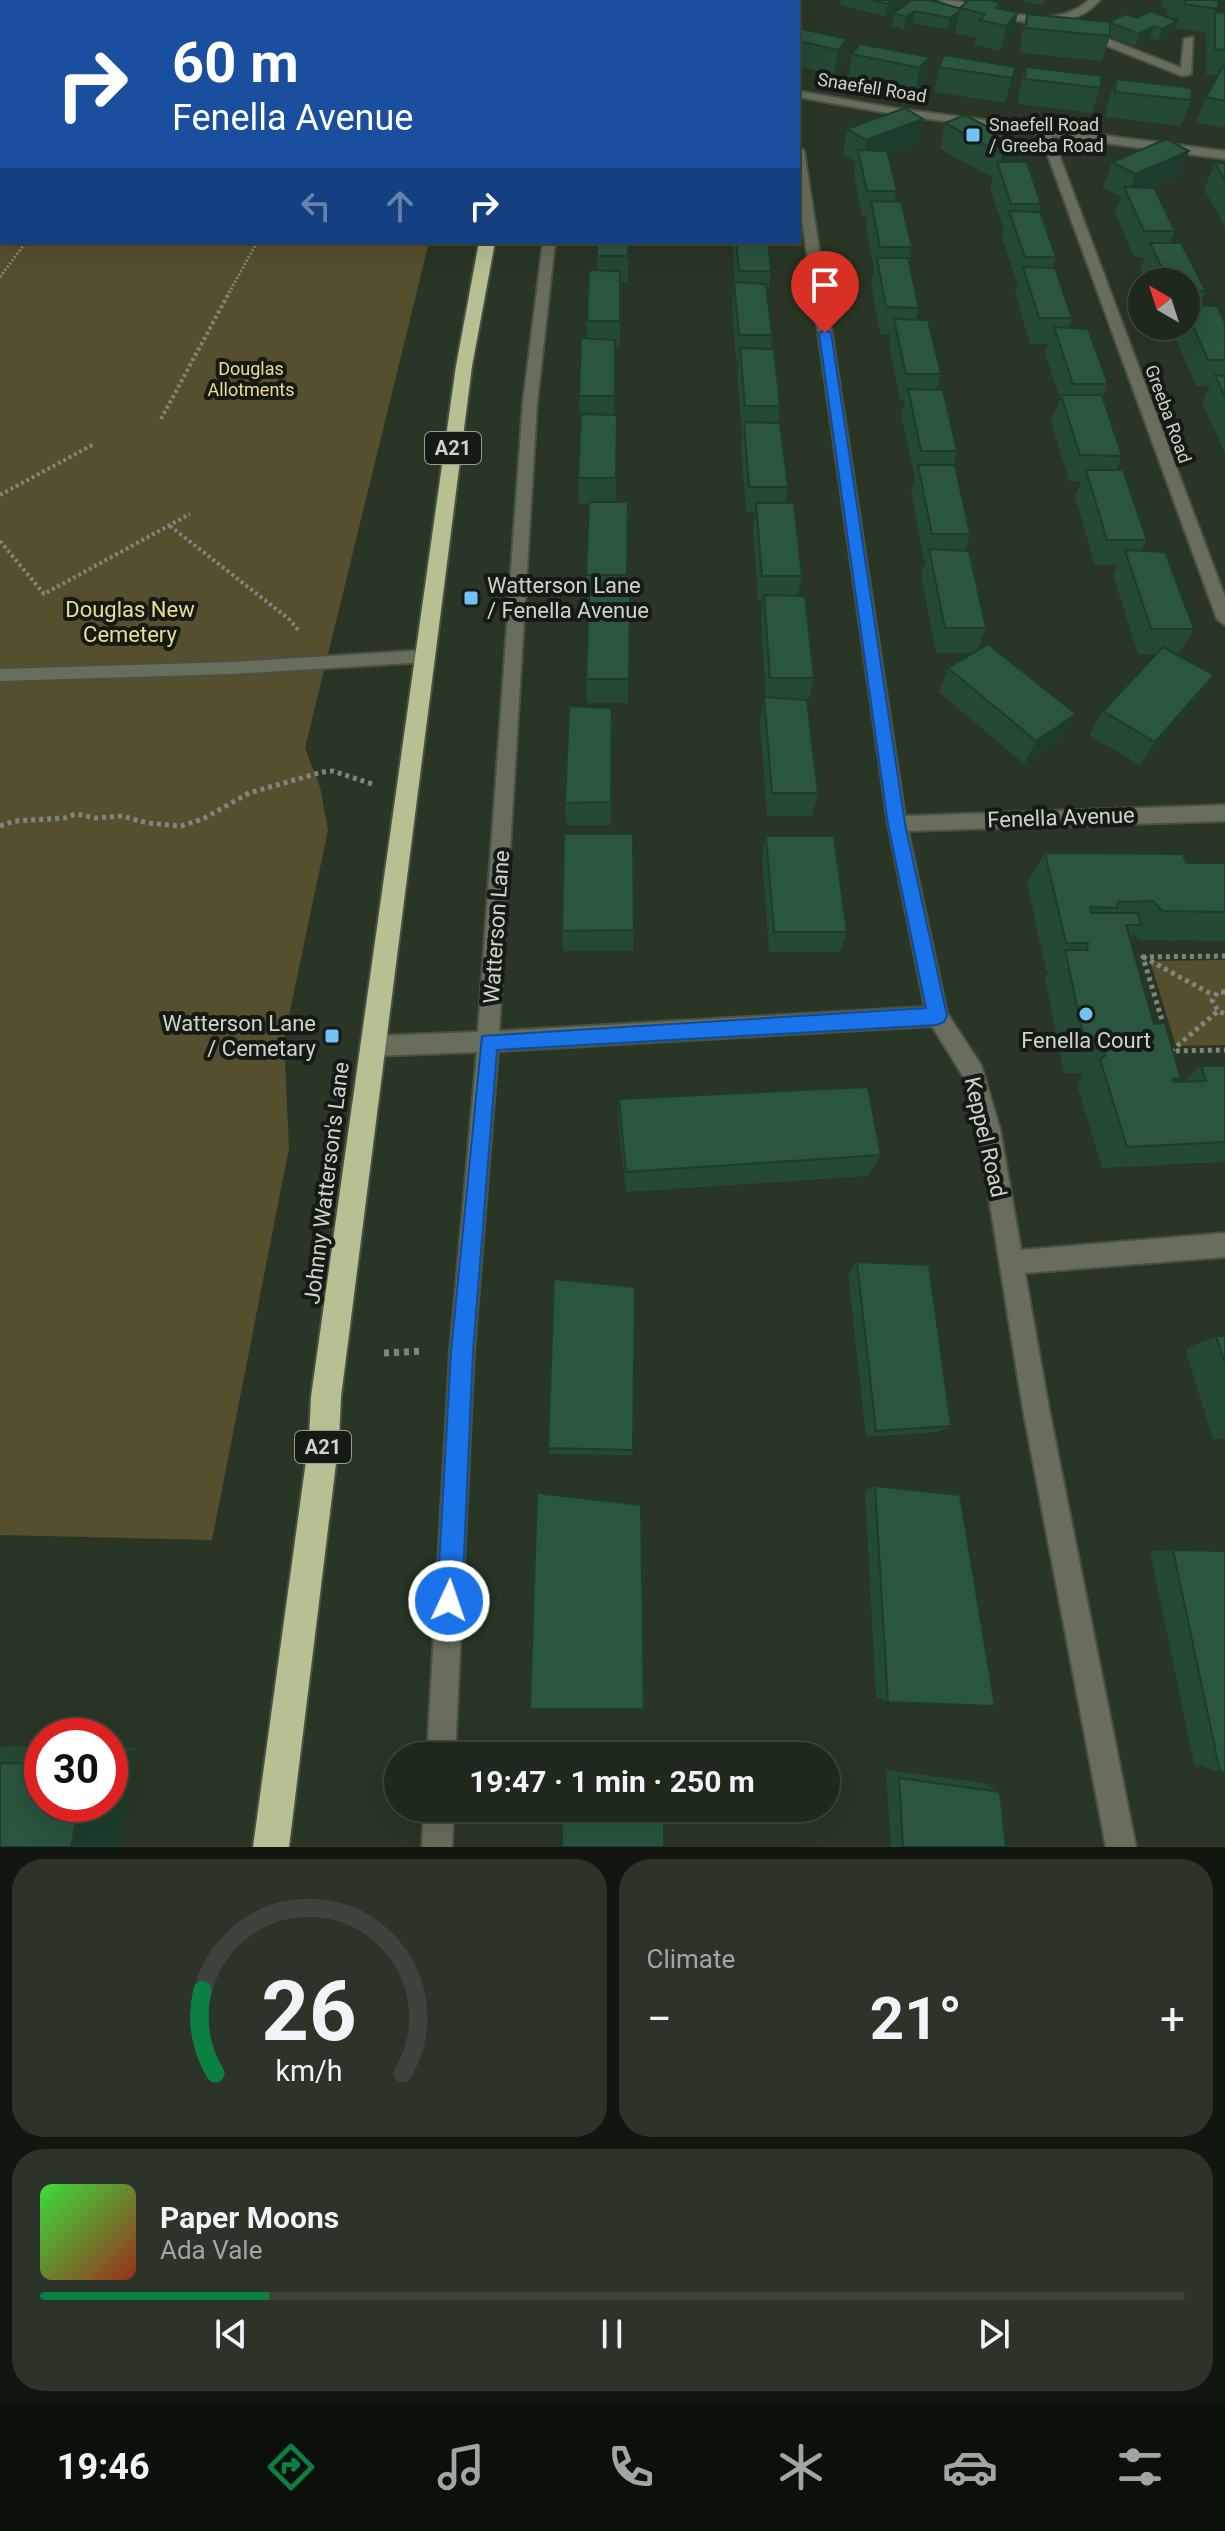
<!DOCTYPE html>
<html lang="en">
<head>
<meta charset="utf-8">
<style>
	:root { --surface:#1f281c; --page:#2c3429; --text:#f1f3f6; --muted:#a1a6a3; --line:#3c443b; --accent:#0b8043 }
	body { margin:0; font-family:Roboto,sans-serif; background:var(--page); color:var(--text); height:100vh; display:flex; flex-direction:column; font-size:30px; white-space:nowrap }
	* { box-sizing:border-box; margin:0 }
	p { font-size:26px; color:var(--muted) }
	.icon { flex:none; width:44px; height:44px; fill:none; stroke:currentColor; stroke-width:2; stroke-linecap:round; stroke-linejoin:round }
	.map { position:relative; height:1847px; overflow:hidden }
	.details { display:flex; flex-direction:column; gap:12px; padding:12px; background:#11160f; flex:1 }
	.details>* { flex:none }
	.hud { position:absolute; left:0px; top:0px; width:800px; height:244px; box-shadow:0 8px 32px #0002,0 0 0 2px var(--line); background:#1a4fa0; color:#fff; overflow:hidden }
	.needle { width:52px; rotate:321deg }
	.buttons { position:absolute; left:1128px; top:268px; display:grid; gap:16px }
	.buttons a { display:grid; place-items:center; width:72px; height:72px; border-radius:50%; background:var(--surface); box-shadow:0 8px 32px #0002,0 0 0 2px var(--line); font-size:40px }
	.speed { position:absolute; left:24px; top:1718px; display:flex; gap:16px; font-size:40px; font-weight:700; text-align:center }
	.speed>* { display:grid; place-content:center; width:104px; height:104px; border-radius:50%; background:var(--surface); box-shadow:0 8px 32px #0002,0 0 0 2px var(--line); line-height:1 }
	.speed .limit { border:12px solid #d22; background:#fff; color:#111 }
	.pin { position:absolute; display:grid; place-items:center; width:68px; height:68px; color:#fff; margin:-82px -34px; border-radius:50% 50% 50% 0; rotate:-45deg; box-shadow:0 0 8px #0007 }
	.pin .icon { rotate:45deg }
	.me { position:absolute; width:88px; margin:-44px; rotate:3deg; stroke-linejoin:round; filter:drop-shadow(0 0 6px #0008) }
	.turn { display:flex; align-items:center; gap:28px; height:168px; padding:0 40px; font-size:36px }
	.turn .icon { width:104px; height:104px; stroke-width:2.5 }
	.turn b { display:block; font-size:56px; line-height:68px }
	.lanes { display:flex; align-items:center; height:76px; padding:0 40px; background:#0003; justify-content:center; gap:40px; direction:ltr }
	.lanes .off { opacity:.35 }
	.big { font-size:60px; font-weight:700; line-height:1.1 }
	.details .card { flex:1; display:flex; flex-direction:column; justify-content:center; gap:12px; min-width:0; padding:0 28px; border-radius:32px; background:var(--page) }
	.details .dial { align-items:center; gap:0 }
	.dial svg { height:208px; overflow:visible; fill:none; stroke:var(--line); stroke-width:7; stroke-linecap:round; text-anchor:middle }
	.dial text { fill:var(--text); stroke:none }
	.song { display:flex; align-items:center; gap:24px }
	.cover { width:96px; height:96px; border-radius:12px; background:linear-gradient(135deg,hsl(120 70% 55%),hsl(10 70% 35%)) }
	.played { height:8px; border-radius:4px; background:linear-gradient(90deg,var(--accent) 20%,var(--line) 20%) }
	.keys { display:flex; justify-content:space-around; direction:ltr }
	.heat { display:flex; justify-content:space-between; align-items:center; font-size:44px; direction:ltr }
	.details .tiles { flex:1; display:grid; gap:12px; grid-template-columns:1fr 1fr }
	.card:last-child { grid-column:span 2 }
	.trip { position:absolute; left:384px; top:1742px; width:456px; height:80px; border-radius:40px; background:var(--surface); box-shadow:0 8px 32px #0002,0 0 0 2px var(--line); font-weight:700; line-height:80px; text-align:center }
	.dock { display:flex; height:128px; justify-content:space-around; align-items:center; background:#0c100b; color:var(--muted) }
	.dock .icon { width:56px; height:56px }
	.dock .on { color:var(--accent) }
	.dock b { font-size:36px; color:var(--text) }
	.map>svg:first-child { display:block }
</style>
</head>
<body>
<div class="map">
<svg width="1225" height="1847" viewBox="0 0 1225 1847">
	<rect width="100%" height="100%" fill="#293525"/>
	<g fill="#564f2e">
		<polygon points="0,0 480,0 2,2 2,242 429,242 305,748 320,787 328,830 284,1039 289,1148 212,1540 0,1535"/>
		<polygon points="1225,960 1225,1045 1176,1046 1150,961"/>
	</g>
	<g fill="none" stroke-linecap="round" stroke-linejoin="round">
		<g stroke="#475243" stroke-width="4">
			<g id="minor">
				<path d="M 940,0 C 988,0 1047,38 1089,0 L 1100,0 C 1070,34 1021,23 982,13 C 968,10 951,7 940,0 Z"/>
				<polygon points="1080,31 1088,31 1181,68 1184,39 1193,37 1191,74 1182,76 1080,35"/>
				<polygon points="798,91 899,109 1225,151 1225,159 1052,136 1225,597 1225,625 1217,619 1040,134 899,115 798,97"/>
				<polygon points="798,147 804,150 905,816 1225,805 1225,821 908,831 947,1013 981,1065 1000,1129 1021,1250 1225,1233 1225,1257 1025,1273 1049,1409 1136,1847 1106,1847 1023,1409 978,1129 963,1076 932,1026 498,1051 474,1352 455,1756 427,1756 450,1352 477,1052 373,1056 365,1053 362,1046 365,1039 373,1036 478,1032 523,403 543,242 555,242 537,403 499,1031 925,1007 888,824 798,191"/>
				<polygon points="426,650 435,656 426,662 232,674 0,681 0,669 232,662"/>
				<polygon points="424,1808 454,1808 452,1847 422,1847"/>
			</g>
		</g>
		<g stroke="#475243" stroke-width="4">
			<polygon id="highway" points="479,242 495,242 472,366 341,1397 339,1439 289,1847 253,1847 309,1439 311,1397 456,366"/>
		</g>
		<g stroke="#7e877b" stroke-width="3" stroke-dasharray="2 2" stroke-linecap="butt">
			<polyline points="80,0 87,2"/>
			<polyline points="0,277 26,242"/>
			<polyline points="229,293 257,242"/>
		</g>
		<g stroke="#7e877b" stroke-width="4" stroke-dasharray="3 3" stroke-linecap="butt">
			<polyline points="161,419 230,291"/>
			<polyline points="0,495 94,444"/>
			<polyline points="170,526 289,619 299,631"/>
			<polyline points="0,541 44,594 190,514"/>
		</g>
		<g stroke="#7e877b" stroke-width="5" stroke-dasharray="4 4" stroke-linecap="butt">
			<polyline points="0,826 15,821 64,818 76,814 96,818 122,816 147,823 181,826 203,819 249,793 322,772 333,771 372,784"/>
			<polyline points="1143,957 1213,995"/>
			<polyline points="1225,992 1218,992 1212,1000 1218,1011 1225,1014"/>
			<polyline points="1164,1027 1143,957 1225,956"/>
			<polyline points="1170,1048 1171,1051 1225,1050"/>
			<polyline points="1171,1051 1218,1011"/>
		</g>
		<polyline stroke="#7e877b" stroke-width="7" stroke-dasharray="5 5" stroke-linecap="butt" points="384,1353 423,1351"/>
		<use href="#minor" fill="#696d5b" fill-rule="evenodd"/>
		<use href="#highway" fill="#b6c092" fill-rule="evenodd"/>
	</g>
	<g fill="#244935">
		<polygon points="598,0 626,0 625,2 598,2"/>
		<polygon points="779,0 802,0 798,2 787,2"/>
		<polygon points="841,0 901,0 900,5 886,17 840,5"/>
		<polygon points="911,0 960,9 1001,3 1000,9 1012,38 1000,51 974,45 976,38 955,33 957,23 948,30 912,23 904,30 891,26 894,13"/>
		<polygon points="1019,0 1046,0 1040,5"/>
		<polygon points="1163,0 1219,0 1216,12 1225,13 1225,125 1223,128 1196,122 1206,97 1218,75 1206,74 1206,37 1207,33 1175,28 1178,18 1166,16 1169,8 1161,7"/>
		<polygon points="1027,14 1110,22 1126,14 1172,34 1158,41 1150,38 1135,46 1110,37 1102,61 1020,53 1021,38"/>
		<polygon points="798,28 847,39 844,64 834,75 798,66"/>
		<polygon points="852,54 929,57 924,82 915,93 848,79"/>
		<polygon points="939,67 1016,67 1005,103 934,92"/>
		<polygon points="1026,67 1100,88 1092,113 1018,104 1019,92"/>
		<polygon points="1116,79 1191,100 1181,126 1106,117 1107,105"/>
		<polygon points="923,119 918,144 888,156 897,191 894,202 912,247 909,261 919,308 916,319 941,374 936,390 957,451 953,465 970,534 965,551 986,628 978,649 1063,738 1024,764 939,692 948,668 972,653 936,653 921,575 926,560 924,560 911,491 915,477 901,415 905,400 900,400 889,345 891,334 880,334 871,284 874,269 866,227 868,217 862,217 854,175 856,162 843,154 847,129"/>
		<polygon points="945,123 1022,145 1017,162 1041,204 1039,212 1056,257 1053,268 1072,318 1069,328 1108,384 1103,398 1122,456 1116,470 1147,540 1141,551 1194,629 1179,654 1175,654 1198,699 1140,765 1089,735 1103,711 1157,654 1138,654 1113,575 1118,565 1095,565 1075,496 1081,481 1069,481 1051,421 1060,399 1045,353 1048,344 1030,344 1015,293 1018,283 1017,283 1002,237 1004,230 990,188 993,178 940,149"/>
		<polygon points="1189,151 1179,177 1154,188 1175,231 1170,243 1206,291 1199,306 1225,323 1225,454 1202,402 1210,386 1196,386 1172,331 1175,326 1186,326 1186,282 1146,282 1140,269 1145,257 1134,257 1115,212 1121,197 1103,188 1112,162"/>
		<polygon points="1215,163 1225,163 1225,227 1204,189"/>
		<polygon points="629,242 628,282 620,282 620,347 615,347 614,415 617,415 616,502 628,502 626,596 630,596 628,703 587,703 586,679 589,600 587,600 586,575 589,504 579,504 578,478 581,422 580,422 579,396 587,339 587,321 597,270 597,256"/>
		<polygon points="733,242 768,242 771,271 768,295 772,335 771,349 780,406 778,423 788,487 785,503 802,576 798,596 814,678 808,702 818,793 812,816 767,816 760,721 764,697 766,698 761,620 763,601 758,601 753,528 755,512 746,512 741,448 743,433 742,433 737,374 739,361 736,361 732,309 735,282 733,250"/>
		<polygon points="612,708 611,825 566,825 565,803"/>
		<polygon points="766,836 847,932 840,952 769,952 762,857"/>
		<polygon points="1045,853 1186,863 1225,863 1225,941 1139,940 1133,934 1130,938 1154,1024 1181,1079 1178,1082 1183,1082 1201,1066 1225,1066 1225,1162 1102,1168 1077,1084 1082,1078 1081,1073 1064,1073 1045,978 1050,971 1046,971 1027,883"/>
		<polygon points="634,930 633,951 563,951 562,931"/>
		<polygon points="619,1099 881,1155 868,1176 626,1192 618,1122"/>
		<polygon points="857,1262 951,1426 938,1432 866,1437 848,1274"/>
		<polygon points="1216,1336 1225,1336 1225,1439 1213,1439 1185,1349"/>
		<polygon points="548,1448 633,1450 632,1455 550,1454"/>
		<polygon points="875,1486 888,1702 876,1697 865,1490"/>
		<polygon points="1173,1550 1220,1772 1194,1764 1150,1551"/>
		<polygon points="8,1746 42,1747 42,1804 110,1804 110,1748 137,1748 119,1847 0,1847 0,1748"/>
		<polygon points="886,1770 984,1783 1000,1792 1006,1847 891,1847"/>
	</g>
	<g fill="#1d3c2b">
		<polygon points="893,0 901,0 900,5 886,17 888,4"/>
		<polygon points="960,10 957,23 948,30 950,18"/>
		<polygon points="915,11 912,23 904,30 906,17"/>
		<polygon points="1018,13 1012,38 1000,51 1006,26"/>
		<polygon points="1177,21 1172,34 1158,41 1162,29"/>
		<polygon points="1154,26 1150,38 1135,46 1139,34"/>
		<polygon points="847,39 844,64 834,75 838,50"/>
		<polygon points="929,57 924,82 915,93 920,68"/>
		<polygon points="1016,67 1010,92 1005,103 1012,78"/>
		<polygon points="923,119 918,144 862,166 866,140"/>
		<polygon points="1022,145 1015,171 999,167 1002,154"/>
		<polygon points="1189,151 1179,177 1129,198 1128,194 1135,174"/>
		<polygon points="1214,675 1198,699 1140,765 1155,742"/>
		<polygon points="1076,714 1063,738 1024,764 1036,741"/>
		<polygon points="137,1748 119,1847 71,1847 80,1804 110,1804 110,1757"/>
	</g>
	<g fill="#2a553e" stroke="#1d3c2b" stroke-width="2">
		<polygon points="873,0 893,0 888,4"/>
		<polygon points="911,0 929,0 962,9 950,18 915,11 906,17 894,13"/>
		<polygon points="969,0 990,0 1001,3 996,8 1018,13 1006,26 980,20 985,14 960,8"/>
		<polygon points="1185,0 1219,0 1217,9 1184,4"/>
		<polygon points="1151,11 1177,21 1162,29 1154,26 1139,34 1109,22 1126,14 1137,18"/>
		<polygon points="1215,12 1225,13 1225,50 1215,49"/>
		<polygon points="1027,14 1110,22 1110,36 1026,28"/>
		<polygon points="798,28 847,39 838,50 798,41"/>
		<polygon points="860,44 929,57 920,68 852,54"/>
		<polygon points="944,55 1016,67 1012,78 939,67"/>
		<polygon points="1223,66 1225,67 1225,101 1206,97"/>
		<polygon points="1026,67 1102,76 1100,88 1025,79"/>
		<polygon points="1116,79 1192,88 1191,100 1115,92"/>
		<polygon points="905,108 923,119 866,140 847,129"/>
		<polygon points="965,115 1022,145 1002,154 945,123"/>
		<polygon points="1166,139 1189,151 1135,174 1112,162"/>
		<polygon points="858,150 887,151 897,191 867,191"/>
		<polygon points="997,162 1027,162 1041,204 1011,204"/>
		<polygon points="1215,163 1225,163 1225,181"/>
		<polygon points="1124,187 1154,188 1175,231 1144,231"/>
		<polygon points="871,201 901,202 912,247 880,247"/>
		<polygon points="1009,211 1040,212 1056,257 1025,257"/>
		<rect x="597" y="242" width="31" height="14"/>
		<polygon points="736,242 768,242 771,271 739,271"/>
		<polygon points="1150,243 1181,243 1206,291 1186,292 1186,282 1169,282"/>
		<polygon points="877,258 908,258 919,308 886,307"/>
		<polygon points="1023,267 1055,268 1072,318 1039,318"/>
		<polygon points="589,270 620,271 620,321 587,321"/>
		<polygon points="734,282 766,284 772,335 739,335"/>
		<polygon points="1186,305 1217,306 1225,323 1225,360 1208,360 1186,310"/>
		<polygon points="894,319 928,320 941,374 906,374"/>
		<polygon points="1054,327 1088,329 1108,384 1073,384"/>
		<polygon points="581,338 615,340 615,396 579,396"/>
		<polygon points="740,348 774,349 780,406 745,406"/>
		<polygon points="1215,375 1225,376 1225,397"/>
		<polygon points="908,389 943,390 957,451 921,451"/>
		<polygon points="1061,395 1102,395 1122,456 1080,455"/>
		<polygon points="581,414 617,415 616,478 578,478"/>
		<polygon points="744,422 780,423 788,487 749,487"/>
		<polygon points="918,465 955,465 970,534 932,534"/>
		<polygon points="1086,470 1123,470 1147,540 1107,540"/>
		<polygon points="589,502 628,502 627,575 586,575"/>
		<polygon points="756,503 794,503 802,576 762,576"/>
		<polygon points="929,549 969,551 986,628 945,628"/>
		<polygon points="1125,550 1165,552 1194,629 1151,629"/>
		<polygon points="589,595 630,596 629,679 586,679"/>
		<polygon points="764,595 805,596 814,678 770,678"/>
		<polygon points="988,644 1076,714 1036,741 948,668"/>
		<polygon points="1163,647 1214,675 1155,742 1103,711"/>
		<polygon points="764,697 807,700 818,793 772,793"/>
		<polygon points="569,706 612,708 611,802 565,803"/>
		<polygon points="564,834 633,834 634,930 562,931"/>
		<polygon points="766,836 834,836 847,932 774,932"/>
		<polygon points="1045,853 1183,854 1186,863 1225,863 1225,912 1162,911 1153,901 1118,902 1117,908 1090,907 1091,913 1138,913 1141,925 1126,925 1154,1024 1165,1023 1181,1079 1173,1079 1173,1082 1206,1081 1201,1066 1225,1066 1225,1142 1127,1147 1100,1059 1105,1056 1104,1048 1086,1048 1065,950 1087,950 1088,943 1066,943"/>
		<polygon points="868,1087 881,1155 626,1172 619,1099"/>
		<polygon points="857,1262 929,1265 951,1426 876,1431"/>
		<polygon points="554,1279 635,1287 633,1450 548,1448"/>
		<polygon points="1216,1336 1225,1336 1225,1364"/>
		<polygon points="875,1486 960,1495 995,1706 888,1702"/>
		<polygon points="537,1493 641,1505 644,1709 530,1709"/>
		<polygon points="1173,1550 1225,1551 1225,1772 1220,1772"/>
		<polygon points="0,1763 42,1764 42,1804 80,1804 71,1847 0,1847"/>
		<polygon points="899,1778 1000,1792 1006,1847 903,1847"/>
		<rect x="562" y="1808" width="102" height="39"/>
	</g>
	<polygon fill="#1a73e8" stroke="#114b97" stroke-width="2" points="825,330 831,333 905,824 947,1016 944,1022 937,1025 497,1050 473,1352 462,1601 458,1609 449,1613 440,1609 437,1601 451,1352 482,1036 926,1008 888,824 819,333"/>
	<g fill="#73c1f5" stroke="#151a14" stroke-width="3">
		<rect x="965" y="127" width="16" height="16" rx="4"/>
		<rect x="463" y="590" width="16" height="16" rx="4"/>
		<circle cx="1086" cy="1014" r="8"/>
		<rect x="324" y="1028" width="16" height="16" rx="4"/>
	</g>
	<g text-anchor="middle" stroke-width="8" stroke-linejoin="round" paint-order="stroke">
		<g font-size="18" fill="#cdd4ca" stroke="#151a14">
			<text transform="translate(872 88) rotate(9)" y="6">Snaefell Road</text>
			<text transform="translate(1168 414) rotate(70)" y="6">Greeba Road</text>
		</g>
		<g font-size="18" fill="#cdd4ca" stroke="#151a14" text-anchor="start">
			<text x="989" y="131">Snaefell Road<tspan x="989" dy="21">/ Greeba Road</tspan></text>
		</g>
		<g font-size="18" fill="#ecdd95" stroke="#151a14">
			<text x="251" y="375">Douglas<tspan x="251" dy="21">Allotments</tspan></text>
		</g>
		<g fill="#151a14" stroke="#969c93" stroke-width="2">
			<rect x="425" y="432" width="56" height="32" rx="6"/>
			<rect x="295" y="1431" width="56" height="32" rx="6"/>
		</g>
		<g font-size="20" font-weight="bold" fill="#cdd4ca">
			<text x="453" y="455">A21</text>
			<text x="323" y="1454">A21</text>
		</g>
		<g font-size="22" fill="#cdd4ca" stroke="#151a14" text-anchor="start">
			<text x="487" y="593">Watterson Lane<tspan x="487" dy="25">/ Fenella Avenue</tspan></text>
			<text x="316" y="1031" text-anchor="end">Watterson Lane<tspan x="316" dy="25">/ Cemetary</tspan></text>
			<text x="1086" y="1048" text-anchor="middle">Fenella Court</text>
		</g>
		<g font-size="22" fill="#ecdd95" stroke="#151a14">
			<text x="130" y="617">Douglas New<tspan x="130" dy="25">Cemetery</tspan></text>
		</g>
		<g font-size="22" fill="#cdd4ca" stroke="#151a14">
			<text transform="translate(1061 817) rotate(-2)" y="8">Fenella Avenue</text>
			<text transform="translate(496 927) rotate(-86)" y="8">Watterson Lane</text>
			<text transform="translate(986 1137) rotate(77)" y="8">Keppel Road</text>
			<text transform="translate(326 1183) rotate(-83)" y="8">Johnny Watterson's Lane</text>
		</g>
	</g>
</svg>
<div class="buttons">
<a><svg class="needle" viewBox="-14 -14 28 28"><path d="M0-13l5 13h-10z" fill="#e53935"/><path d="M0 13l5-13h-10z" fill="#a1a6a3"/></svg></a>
</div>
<div class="speed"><div class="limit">30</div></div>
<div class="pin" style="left:825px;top:333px;background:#d93025"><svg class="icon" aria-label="arrive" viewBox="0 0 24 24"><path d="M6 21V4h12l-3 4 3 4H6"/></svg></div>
<svg class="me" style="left:449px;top:1601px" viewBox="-20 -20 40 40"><circle r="17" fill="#1a73e8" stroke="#fff" stroke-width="3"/><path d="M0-11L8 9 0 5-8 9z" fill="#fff"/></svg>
<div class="trip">19:47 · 1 min · 250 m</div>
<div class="hud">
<div class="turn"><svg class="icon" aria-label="right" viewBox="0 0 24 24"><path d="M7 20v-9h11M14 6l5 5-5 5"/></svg><div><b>60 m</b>Fenella Avenue</div></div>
<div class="lanes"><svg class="icon off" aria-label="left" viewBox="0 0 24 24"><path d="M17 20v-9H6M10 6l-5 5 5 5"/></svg><svg class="icon off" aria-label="ahead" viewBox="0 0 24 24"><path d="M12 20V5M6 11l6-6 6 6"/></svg><svg class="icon" aria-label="right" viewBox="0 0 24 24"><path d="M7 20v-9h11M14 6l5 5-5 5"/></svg></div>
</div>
</div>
<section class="details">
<div class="tiles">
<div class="card dial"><svg viewBox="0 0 100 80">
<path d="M14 69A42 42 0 1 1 86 69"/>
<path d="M14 69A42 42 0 0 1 9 37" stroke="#0b8043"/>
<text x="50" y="56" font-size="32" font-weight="700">26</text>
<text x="50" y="72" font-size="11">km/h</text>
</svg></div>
<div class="card"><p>Climate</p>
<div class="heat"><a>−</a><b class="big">21°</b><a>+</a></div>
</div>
<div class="card">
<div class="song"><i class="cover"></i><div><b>Paper Moons</b><p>Ada Vale</p></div></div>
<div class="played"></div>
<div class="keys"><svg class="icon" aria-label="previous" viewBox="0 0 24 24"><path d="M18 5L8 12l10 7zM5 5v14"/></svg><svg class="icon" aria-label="pause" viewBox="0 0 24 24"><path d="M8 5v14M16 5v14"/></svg><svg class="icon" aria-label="next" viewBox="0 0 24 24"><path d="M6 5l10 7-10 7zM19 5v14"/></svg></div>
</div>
</div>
</section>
<nav class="dock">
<b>19:46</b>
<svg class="icon on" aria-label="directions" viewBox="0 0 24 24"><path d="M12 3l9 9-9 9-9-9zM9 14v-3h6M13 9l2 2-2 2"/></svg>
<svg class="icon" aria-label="music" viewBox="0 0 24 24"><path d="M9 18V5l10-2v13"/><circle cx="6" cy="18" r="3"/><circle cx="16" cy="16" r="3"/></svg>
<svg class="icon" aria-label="phone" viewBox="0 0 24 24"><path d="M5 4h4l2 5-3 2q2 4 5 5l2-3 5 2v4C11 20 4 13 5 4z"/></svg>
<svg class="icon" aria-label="climate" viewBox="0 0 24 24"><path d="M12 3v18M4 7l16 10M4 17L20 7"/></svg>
<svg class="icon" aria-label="car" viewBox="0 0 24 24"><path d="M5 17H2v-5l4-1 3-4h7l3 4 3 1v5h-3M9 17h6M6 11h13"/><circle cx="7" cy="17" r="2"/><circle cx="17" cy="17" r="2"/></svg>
<svg class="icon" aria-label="filters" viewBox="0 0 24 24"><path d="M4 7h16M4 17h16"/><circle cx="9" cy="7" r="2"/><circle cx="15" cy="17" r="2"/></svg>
</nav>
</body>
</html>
